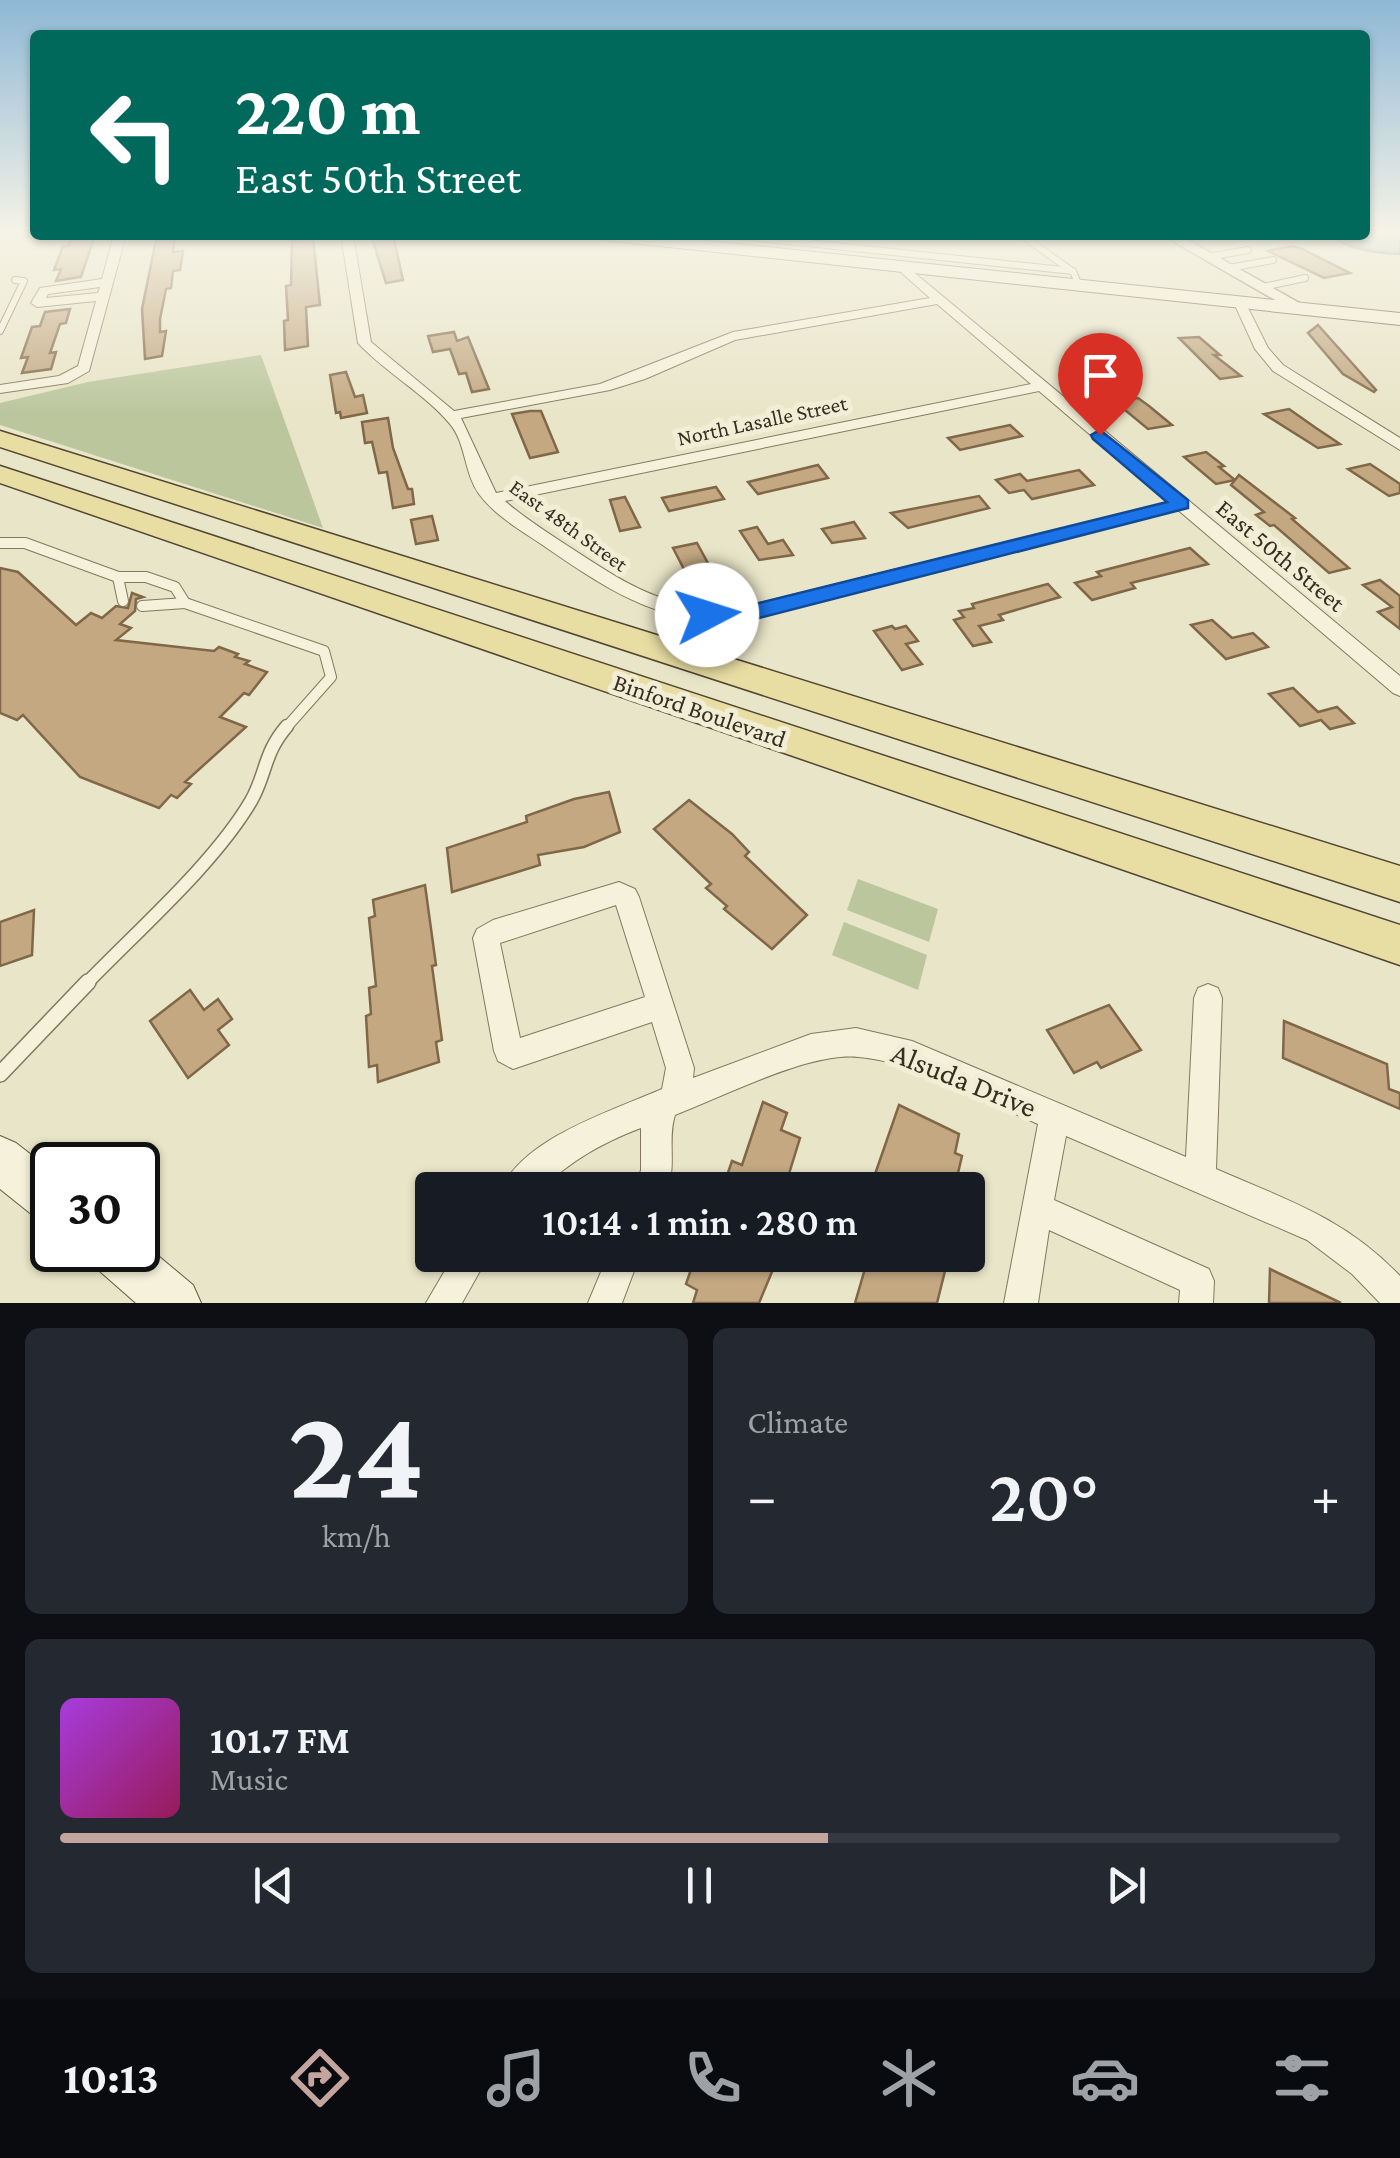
<!DOCTYPE html>
<html lang="en">
<head>
<meta charset="utf-8">
<style>
	:root { --surface:#171b24; --page:#242831; --text:#f1f3f6; --muted:#9ea1a6; --line:#363941; --accent:#c3a49f }
	body { margin:0; font-family:"Crimson Pro",serif; background:var(--page); color:var(--text); height:100vh; display:flex; flex-direction:column; font-size:38px; white-space:nowrap }
	* { box-sizing:border-box; margin:0 }
	p { font-size:32px; color:var(--muted) }
	.icon { flex:none; width:55px; height:55px; fill:none; stroke:currentColor; stroke-width:2; stroke-linecap:round; stroke-linejoin:round }
	.map { position:relative; height:1303px; overflow:hidden }
	.sheet { display:flex; flex-direction:column; gap:25px; padding:25px; background:#0d0f14; flex:1 }
	.sheet>* { flex:none }
	.banner { position:absolute; left:30px; top:30px; width:1340px; height:210px; border-radius:10px; box-shadow:0 2px 8px #0004; background:#00695c; color:#fff; overflow:hidden }
	.speed { position:absolute; left:30px; top:1142px; display:flex; gap:20px; font-size:50px; font-weight:700; text-align:center }
	.speed>* { display:grid; place-content:center; width:130px; height:130px; border-radius:50%; background:var(--surface); box-shadow:0 2px 8px #0004; line-height:1 }
	.speed .limit { border:5px solid #111; border-radius:15px; background:#fff; color:#111 }
	.pin { position:absolute; display:grid; place-items:center; width:85px; height:85px; color:#fff; margin:-102px -42px; border-radius:50% 50% 50% 0; rotate:-45deg; box-shadow:0 0 10px #0007 }
	.pin .icon { rotate:45deg }
	.me { position:absolute; width:110px; margin:-55px; rotate:85deg; stroke-linejoin:round; filter:drop-shadow(0 0 8px #0008) }
	.turn { display:flex; align-items:center; gap:35px; height:210px; padding:0 40px; font-size:45px }
	.turn .icon { width:130px; height:130px; stroke-width:2.5 }
	.turn b { display:block; font-size:70px; line-height:85px }
	.big { font-size:75px; font-weight:600; line-height:1.1 }
	.sheet .card { flex:1; display:flex; flex-direction:column; justify-content:center; gap:15px; min-width:0; padding:0 35px; border-radius:15px; background:var(--page) }
	.sheet .dial { align-items:center; gap:0 }
	.dial b { font-size:130px; line-height:1 }
	.song { display:flex; align-items:center; gap:30px }
	.cover { width:120px; height:120px; border-radius:15px; background:linear-gradient(135deg,hsl(280 70% 55%),hsl(330 70% 35%)) }
	.played { height:10px; border-radius:5px; background:linear-gradient(90deg,var(--accent) 60%,var(--line) 60%) }
	.keys { display:flex; justify-content:space-around; direction:ltr }
	.heat { display:flex; justify-content:space-between; align-items:center; font-size:55px; direction:ltr }
	.sheet .tiles { flex:1; display:grid; gap:25px; grid-template-columns:1fr 1fr }
	.card:last-child { grid-column:span 2 }
	.trip { position:absolute; left:415px; top:1172px; width:570px; height:100px; border-radius:10px; background:var(--surface); box-shadow:0 2px 8px #0004; font-weight:600; line-height:100px; text-align:center }
	.dock { display:flex; height:160px; justify-content:space-around; align-items:center; background:#090b0e; color:var(--muted) }
	.dock .icon { width:70px; height:70px }
	.dock .selected { color:var(--accent) }
	.dock b { font-size:45px; color:var(--text) }
	.map>svg:first-child { display:block }
</style>
</head>
<body>
<div class="map">
<svg width="1400" height="1303" viewBox="0 0 1400 1303">
	<rect width="100%" height="100%" fill="#e9e5c8"/>
	<g fill="#bbc69d">
		<polygon points="261,355 323,528 0,425 0,403 88,382"/>
		<polygon points="858,879 938,909 929,942 847,910"/>
		<polygon points="844,922 927,955 918,990 832,955"/>
	</g>
	<path fill="#a8bebb" stroke="#708b89" stroke-width="2.5" d="M 1365,232 L 1400,232 L 1400,254 C 1378,253 1347,250 1331,235 L 1365,235 Z"/>
	<g fill="#c3a882" stroke="#806747" stroke-width="2.5">
		<polygon points="73,235 95,235 81,277 56,281 61,269 54,270 63,246 68,246"/>
		<polygon points="157,235 175,235 173,252 183,251 180,270 173,271 171,288 166,289 160,319 160,332 166,331 162,356 145,359 142,309"/>
		<polygon points="371,235 393,235 403,280 386,283"/>
		<polygon points="313,237 320,305 306,307 308,346 285,350 284,321 288,320 286,286 291,285 292,240"/>
		<polygon points="1292,246 1302,249 1350,273 1324,278 1268,251"/>
		<polygon points="70,309 66,323 60,324 50,353 56,352 51,369 22,373 28,357 21,358 32,327 40,326 45,312"/>
		<polygon points="1318,325 1376,390 1374,392 1343,374 1308,333"/>
		<polygon points="454,332 457,341 468,337 489,389 472,392 466,373 459,374 450,349 433,352 428,336"/>
		<polygon points="1199,337 1220,355 1214,355 1241,376 1220,379 1179,338"/>
		<polygon points="346,372 355,397 363,395 367,413 341,418 340,412 336,413 330,375"/>
		<polygon points="1138,398 1149,406 1172,425 1148,429 1114,401"/>
		<polygon points="1289,409 1316,428 1340,444 1318,448 1264,414"/>
		<polygon points="530,411 541,411 558,452 530,458 512,414"/>
		<polygon points="388,418 393,448 408,489 412,489 414,504 393,508 387,472 379,473 372,442 365,443 362,422"/>
		<polygon points="1010,425 1022,436 960,450 948,438"/>
		<polygon points="1206,452 1224,466 1219,467 1235,480 1216,484 1184,457"/>
		<polygon points="1370,464 1400,484 1400,493 1389,496 1348,469"/>
		<polygon points="818,465 828,478 758,494 748,482"/>
		<polygon points="1079,470 1094,485 1032,499 1024,490 1009,493 996,480 1020,474 1027,481"/>
		<polygon points="1239,475 1295,518 1292,519 1349,568 1329,573 1274,525 1270,526 1256,515 1264,512 1231,485"/>
		<polygon points="716,487 724,499 669,511 662,498"/>
		<polygon points="979,496 989,508 908,528 891,513"/>
		<polygon points="625,497 640,527 620,531 610,500"/>
		<polygon points="432,516 438,540 416,544 411,520"/>
		<polygon points="854,522 865,538 832,543 822,529"/>
		<polygon points="757,527 768,544 783,540 793,555 759,560 740,531"/>
		<polygon points="697,543 710,567 702,569 705,573 688,577 673,548"/>
		<polygon points="1190,548 1208,564 1131,583 1135,588 1092,600 1075,583 1101,576 1097,572"/>
		<polygon points="0,568 18,572 76,625 91,613 102,618 116,606 128,608 132,593 143,597 136,599 135,611 120,624 131,628 116,640 214,651 219,647 238,654 235,657 249,661 245,664 267,672 249,695 244,693 220,717 246,727 185,782 191,784 177,798 171,795 159,808 80,777 23,715 17,720 0,713"/>
		<polygon points="1380,580 1400,596 1400,629 1378,612 1392,607 1363,585"/>
		<polygon points="1048,584 1060,597 999,615 1003,620 979,626 991,642 973,646 954,620 964,617 959,611 974,608 972,604"/>
		<polygon points="1212,620 1232,638 1253,633 1268,647 1226,659 1191,625"/>
		<polygon points="892,626 895,629 906,626 918,641 906,644 922,664 902,670 874,631"/>
		<polygon points="1293,688 1318,712 1337,707 1354,723 1330,729 1321,720 1300,726 1269,694"/>
		<polygon points="609,792 620,832 584,847 538,855 540,865 452,892 447,848 527,822 526,816 574,799"/>
		<polygon points="689,800 732,834 749,852 745,856 807,915 772,949 724,909 727,906 706,888 711,884 654,829"/>
		<polygon points="425,885 436,965 432,966 442,1040 436,1042 439,1062 378,1082 377,1065 369,1067 366,1016 371,1014 369,988 376,986 369,918 375,916 373,900"/>
		<polygon points="34,910 32,955 0,966 0,922"/>
		<polygon points="190,990 204,1010 218,999 232,1019 218,1030 229,1045 188,1078 150,1021"/>
		<polygon points="1109,1005 1141,1050 1101,1068 1097,1062 1074,1073 1047,1030"/>
		<polygon points="1284,1021 1387,1064 1389,1089 1400,1093 1400,1109 1283,1058"/>
		<polygon points="763,1102 787,1113 781,1130 800,1138 784,1190 722,1190 732,1161 742,1165"/>
		<polygon points="899,1105 959,1134 955,1153 962,1156 954,1190 875,1190 878,1183 873,1180"/>
		<polygon points="696,1255 779,1255 759,1303 693,1303 697,1290 686,1284"/>
		<polygon points="869,1255 949,1255 937,1303 855,1303"/>
		<polygon points="1270,1269 1341,1303 1269,1303"/>
	</g>
	<g fill="none" stroke-linecap="round" stroke-linejoin="round">
		<g stroke="#83785f" stroke-width="8">
			<g id="service-far3">
				<polyline points="732,235 1073,271 1079,286"/>
				<polyline points="1038,235 1024,237 1072,271"/>
				<polyline points="1208,257 1248,250"/>
				<polyline points="1229,268 1273,260"/>
				<polyline points="1263,287 1305,278"/>
				<polyline points="0,331 24,281 15,280"/>
			</g>
		</g>
		<g stroke="#83785f" stroke-width="12">
			<g id="service-far2">
				<polyline points="0,543 25,543 118,577 146,577 175,587 185,603 324,651 331,677 285,729"/>
				<polyline points="118,577 123,601"/>
				<polyline points="142,606 185,603"/>
			</g>
		</g>
		<g stroke="#83785f" stroke-width="15">
			<path id="service-far1" d="M 86,984 C 137,931 214,864 251,801 C 267,773 263,754 287,726"/>
		</g>
		<g stroke="#83785f" stroke-width="18">
			<polyline id="service" points="0,1074 88,982"/>
		</g>
		<g stroke="#83785f" stroke-width="2">
			<g id="minor">
				<path d="M 114,235 L 126,235 L 89,371 L 68,383 L 0,393 L 0,385 L 59,376 L 78,366 L 96,301 L 37,307 L 31,303 L 40,288 L 102,279 ZM 100,287 L 98,293 L 46,298 L 48,294 Z"/>
				<path d="M 341,235 L 353,235 L 371,342 L 454,411 L 600,384 L 733,332 L 930,298 L 895,267 L 905,265 L 1400,676 L 1400,696 L 1393,693 L 1178,510 L 755,618 C 666,629 615,595 544,546 C 522,531 495,516 479,494 C 464,473 466,443 450,424 C 424,393 386,373 358,343 ZM 937,304 L 1031,384 L 496,493 L 461,418 L 610,390 L 645,379 L 735,340 ZM 1039,391 L 1169,502 L 755,604 C 672,615 635,590 568,546 C 547,532 524,518 505,501 Z"/>
				<polygon points="1236,300 1244,300 1268,348 1283,365 1400,438 1400,450 1273,371 1255,349 1234,303"/>
				<path d="M 619,882 L 635,889 L 639,897 L 694,1068 L 693,1078 L 811,1034 L 856,1028 L 912,1041 L 1186,1157 L 1194,998 L 1198,988 L 1208,984 L 1218,988 L 1222,998 L 1216,1169 C 1287,1200 1345,1218 1400,1276 L 1400,1303 L 1380,1303 L 1352,1274 L 1307,1240 L 1066,1136 L 1054,1200 L 1209,1269 L 1214,1281 L 1213,1303 L 1179,1303 L 1180,1290 L 1049,1230 L 1038,1303 L 1004,1303 L 1038,1124 C 984,1101 917,1062 858,1057 C 809,1052 722,1097 675,1115 C 667,1140 677,1165 667,1190 L 635,1190 L 641,1170 L 641,1128 C 601,1143 571,1161 540,1190 L 501,1190 C 523,1138 614,1110 662,1089 L 666,1068 L 652,1022 L 513,1069 L 498,1061 L 494,1051 L 473,938 L 477,929 L 493,920 ZM 616,905 L 645,997 L 520,1038 L 500,943 Z"/>
				<polygon points="454,1255 489,1255 462,1303 426,1303"/>
				<polygon points="608,1255 640,1255 622,1303 588,1303"/>
			</g>
		</g>
		<g stroke="#83785f" stroke-width="3">
			<polygon id="tertiary" points="1162,235 1179,235 1310,309 1296,312"/>
		</g>
		<g stroke="#655942" stroke-width="2">
			<g id="secondary">
				<polygon points="595,235 651,235 1400,313 1400,325 603,240"/>
				<polygon points="0,1136 16,1143 52,1171 52,1224 35,1217 0,1189"/>
				<polygon points="138,1239 193,1285 201,1303 136,1303 95,1267 87,1250 138,1250"/>
			</g>
		</g>
		<g stroke="#524632" stroke-width="3">
			<g id="primary">
				<polygon points="0,431 1400,866 1400,902 0,447"/>
				<polygon points="0,466 1400,925 1400,965 0,483"/>
			</g>
		</g>
		<use href="#service-far3" stroke="#f5f1da" stroke-width="6"/>
		<use href="#service-far2" stroke="#f5f1da" stroke-width="10"/>
		<use href="#service-far1" stroke="#f5f1da" stroke-width="12"/>
		<use href="#service" stroke="#f5f1da" stroke-width="15"/>
		<use href="#minor" fill="#f5f1da" fill-rule="evenodd"/>
		<use href="#tertiary" fill="#f5f1da" fill-rule="evenodd"/>
		<use href="#secondary" fill="#f5f1da" fill-rule="evenodd"/>
		<use href="#primary" fill="#e8dea4" fill-rule="evenodd"/>
	</g>
	<linearGradient id="sky" x2="0" y2="1"><stop stop-color="#8eb8d6"/><stop offset="0.56" stop-color="#f5f3e6"/><stop offset="1" stop-color="#f5f3e6" stop-opacity="0"/></linearGradient>
	<rect width="1400" height="414" fill="url(#sky)"/>
	<polygon fill="#1a73e8" stroke="#114b97" stroke-width="2.5" points="1100,430 1188,500 1188,508 755,619 707,623 696,615 707,607 755,604 1167,502 1093,439 1091,435"/>
	<g text-anchor="middle" stroke-width="10" stroke-linejoin="round" paint-order="stroke">
		<g font-size="22" fill="#352e21" stroke="#f2eed6">
			<text transform="translate(762 420) rotate(-12)" y="8">North Lasalle Street</text>
			<text transform="translate(569 525) rotate(36)" y="8">East 48th Street</text>
		</g>
		<g font-size="25" fill="#352e21" stroke="#f2eed6">
			<text transform="translate(1281 555) rotate(40)" y="9">East 50th Street</text>
			<text transform="translate(700 710) rotate(19)" y="9">Binford Boulevard</text>
		</g>
		<g font-size="30" fill="#352e21" stroke="#f2eed6">
			<text transform="translate(964 1080) rotate(22)" y="10">Alsuda Drive</text>
		</g>
	</g>
</svg>
<div class="speed"><div class="limit">30</div></div>
<div class="pin" style="left:1100px;top:435px;background:#d93025"><svg class="icon" aria-label="arrive" viewBox="0 0 24 24"><path d="M6 21V4h12l-3 4 3 4H6"/></svg></div>
<svg class="me" style="left:707px;top:615px" viewBox="-20 -20 40 40"><circle r="19" fill="#fff"/><path d="M0-13L10 11 0 6-10 11z" fill="#1a73e8"/></svg>
<div class="trip">10:14 · 1 min · 280 m</div>
<div class="banner">
<div class="turn"><svg class="icon" aria-label="left" viewBox="0 0 24 24"><path d="M17 20v-9H6M10 6l-5 5 5 5"/></svg><div><b>220 m</b>East 50th Street</div></div>
</div>
</div>
<section class="sheet">
<div class="tiles">
<div class="card dial"><b>24</b><p>km/h</p></div>
<div class="card"><p>Climate</p>
<div class="heat"><a>−</a><b class="big">20°</b><a>+</a></div>
</div>
<div class="card">
<div class="song"><i class="cover"></i><div><b>101.7 FM</b><p>Music</p></div></div>
<div class="played"></div>
<div class="keys"><svg class="icon" aria-label="previous" viewBox="0 0 24 24"><path d="M18 5L8 12l10 7zM5 5v14"/></svg><svg class="icon" aria-label="pause" viewBox="0 0 24 24"><path d="M8 5v14M16 5v14"/></svg><svg class="icon" aria-label="next" viewBox="0 0 24 24"><path d="M6 5l10 7-10 7zM19 5v14"/></svg></div>
</div>
</div>
</section>
<nav class="dock">
<b>10:13</b>
<svg class="icon selected" aria-label="directions" viewBox="0 0 24 24"><path d="M12 3l9 9-9 9-9-9zM9 14v-3h6M13 9l2 2-2 2"/></svg>
<svg class="icon" aria-label="music" viewBox="0 0 24 24"><path d="M9 18V5l10-2v13"/><circle cx="6" cy="18" r="3"/><circle cx="16" cy="16" r="3"/></svg>
<svg class="icon" aria-label="phone" viewBox="0 0 24 24"><path d="M5 4h4l2 5-3 2q2 4 5 5l2-3 5 2v4C11 20 4 13 5 4z"/></svg>
<svg class="icon" aria-label="climate" viewBox="0 0 24 24"><path d="M12 3v18M4 7l16 10M4 17L20 7"/></svg>
<svg class="icon" aria-label="car" viewBox="0 0 24 24"><path d="M5 17H2v-5l4-1 3-4h7l3 4 3 1v5h-3M9 17h6M6 11h13"/><circle cx="7" cy="17" r="2"/><circle cx="17" cy="17" r="2"/></svg>
<svg class="icon" aria-label="filters" viewBox="0 0 24 24"><path d="M4 7h16M4 17h16"/><circle cx="9" cy="7" r="2"/><circle cx="15" cy="17" r="2"/></svg>
</nav>
</body>
</html>
